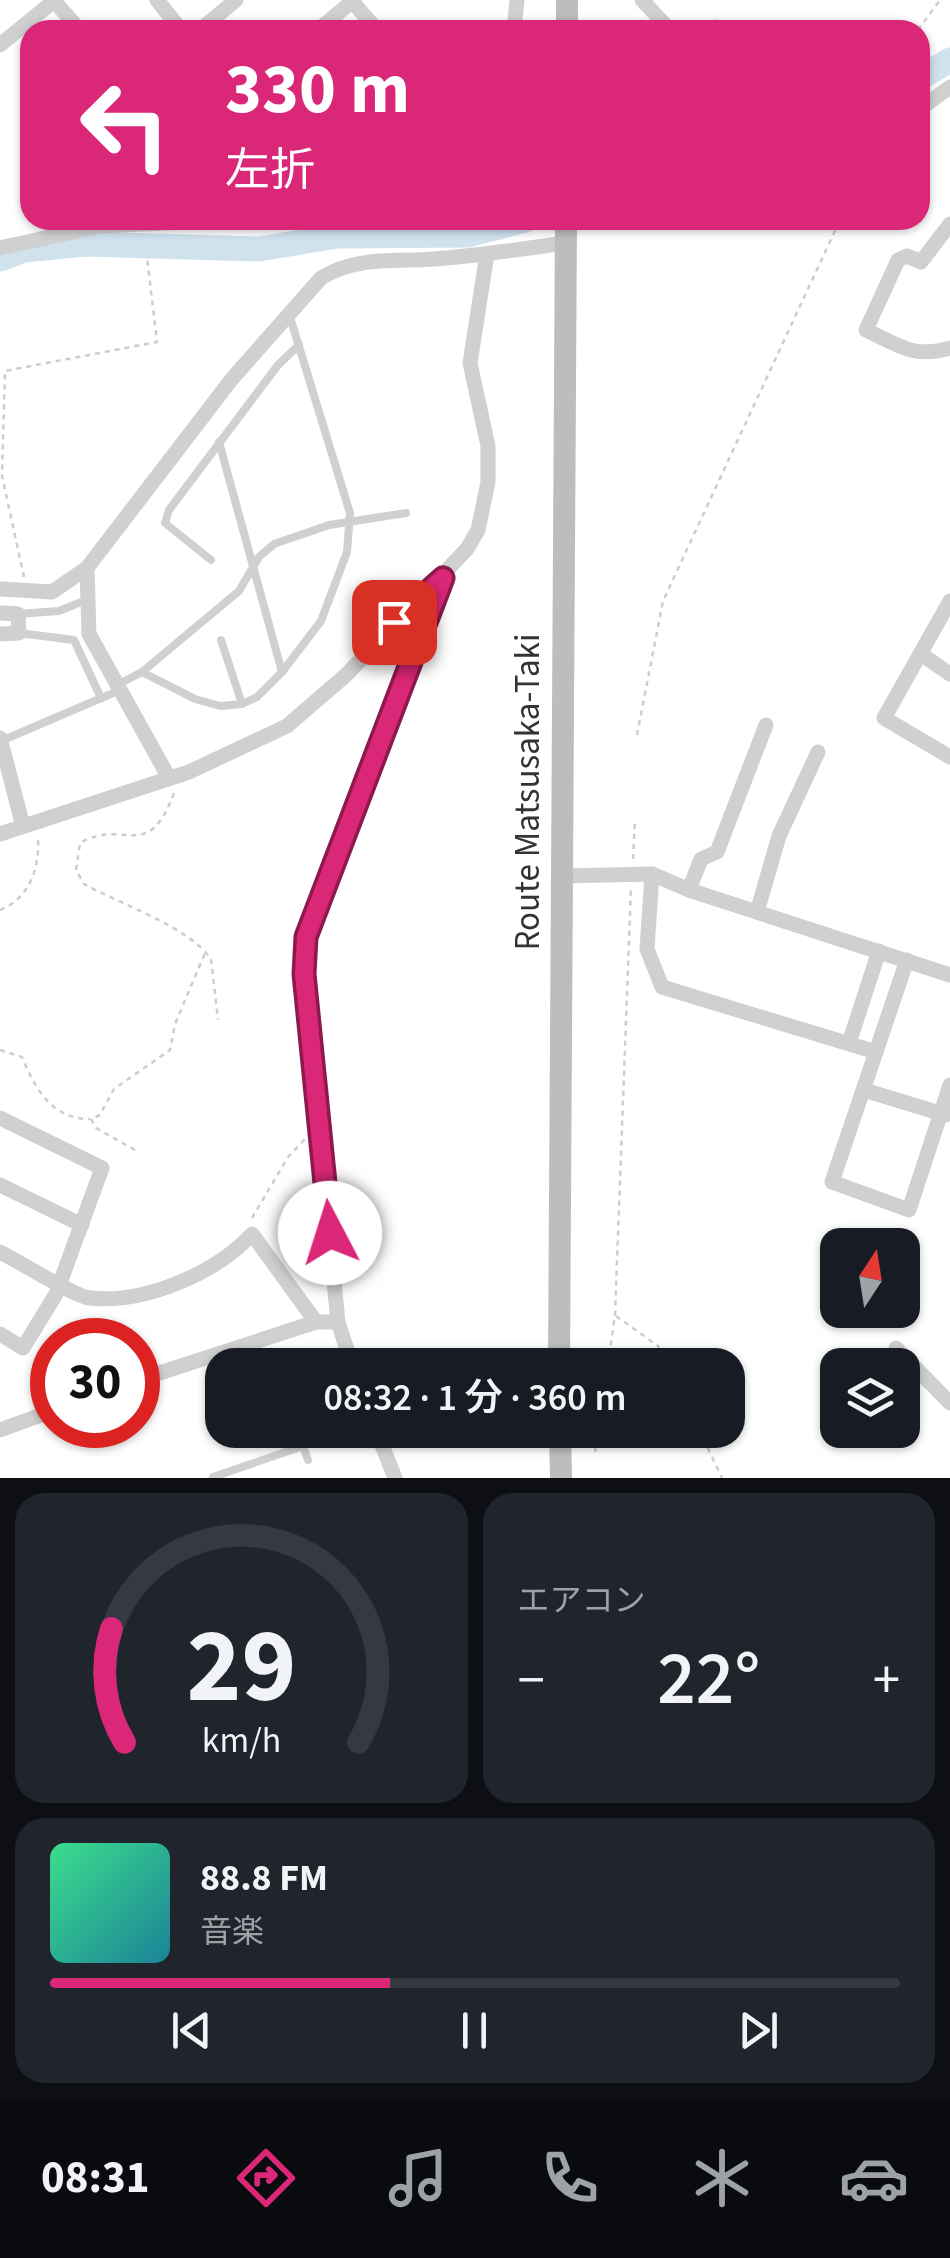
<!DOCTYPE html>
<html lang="ja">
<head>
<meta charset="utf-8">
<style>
	:root { --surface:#171b24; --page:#20242c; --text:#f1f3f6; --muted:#9ea1a6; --line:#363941; --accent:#db2777 }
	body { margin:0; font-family:"Source Sans 3","Noto Sans JP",sans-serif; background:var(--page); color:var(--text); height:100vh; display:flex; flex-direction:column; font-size:38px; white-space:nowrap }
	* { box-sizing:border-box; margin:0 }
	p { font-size:32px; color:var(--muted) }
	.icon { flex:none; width:55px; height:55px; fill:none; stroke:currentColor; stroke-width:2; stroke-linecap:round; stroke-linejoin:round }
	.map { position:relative; height:1478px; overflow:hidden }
	.drawer { display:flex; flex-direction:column; gap:15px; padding:15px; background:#0d0f14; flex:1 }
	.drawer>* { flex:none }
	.banner { position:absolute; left:20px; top:20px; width:910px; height:210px; border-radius:30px; box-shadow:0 2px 8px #0004; background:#db2777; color:#fff; overflow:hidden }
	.needle { width:65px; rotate:12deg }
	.buttons { position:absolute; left:820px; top:1228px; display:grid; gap:20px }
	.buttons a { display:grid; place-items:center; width:100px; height:100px; border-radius:20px; background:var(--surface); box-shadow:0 2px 8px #0004; font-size:50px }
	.speed { position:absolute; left:30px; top:1318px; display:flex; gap:20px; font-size:50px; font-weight:700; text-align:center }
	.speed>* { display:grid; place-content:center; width:130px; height:130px; border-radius:50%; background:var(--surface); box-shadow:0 2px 8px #0004; line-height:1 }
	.speed .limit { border:15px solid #d22; background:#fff; color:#111 }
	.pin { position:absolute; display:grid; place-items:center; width:85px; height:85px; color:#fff; margin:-42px; border-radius:20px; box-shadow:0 5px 15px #0006 }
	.me { position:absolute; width:110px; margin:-55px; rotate:355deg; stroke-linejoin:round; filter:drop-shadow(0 0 8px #0008) }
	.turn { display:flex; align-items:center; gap:35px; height:210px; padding:0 40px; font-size:45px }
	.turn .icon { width:130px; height:130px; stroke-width:2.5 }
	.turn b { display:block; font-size:70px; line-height:85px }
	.big { font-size:75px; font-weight:600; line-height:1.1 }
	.drawer .card { flex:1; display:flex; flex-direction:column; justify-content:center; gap:15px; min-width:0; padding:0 35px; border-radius:30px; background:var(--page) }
	.drawer .dial { align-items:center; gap:0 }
	.dial svg { height:260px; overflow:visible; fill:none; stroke:var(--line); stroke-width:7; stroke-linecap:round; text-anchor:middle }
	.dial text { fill:var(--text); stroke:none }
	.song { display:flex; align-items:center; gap:30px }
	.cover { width:120px; height:120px; border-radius:15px; background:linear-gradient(135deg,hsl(150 70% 55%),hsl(190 70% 35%)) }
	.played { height:10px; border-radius:5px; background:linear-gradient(90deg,var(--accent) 40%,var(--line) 40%) }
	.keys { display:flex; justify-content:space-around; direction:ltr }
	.heat { display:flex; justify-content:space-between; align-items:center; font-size:55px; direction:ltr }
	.drawer .tiles { flex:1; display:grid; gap:15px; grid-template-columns:1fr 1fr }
	.card:last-child { grid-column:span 2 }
	.trip { position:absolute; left:205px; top:1348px; width:540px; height:100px; border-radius:30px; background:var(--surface); box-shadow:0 2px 8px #0004; font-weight:600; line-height:100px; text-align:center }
	.menu { display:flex; height:160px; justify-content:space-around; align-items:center; background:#090b0e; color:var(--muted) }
	.menu .icon { width:70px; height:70px }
	.menu .on { color:var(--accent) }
	.menu b { font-size:45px; color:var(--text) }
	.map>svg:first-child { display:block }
</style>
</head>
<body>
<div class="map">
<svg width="950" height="1478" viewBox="0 0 950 1478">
	<rect width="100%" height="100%" fill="#fff"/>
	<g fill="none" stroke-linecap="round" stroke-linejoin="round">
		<g stroke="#cfe2ee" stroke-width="25">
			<polyline points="920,78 950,60"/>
			<polyline points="0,259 24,250 85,244 259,249 337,236 468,235 526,220"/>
		</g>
		<g stroke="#cdcdcd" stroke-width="2.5" stroke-dasharray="5 5" stroke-linecap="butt">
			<polyline points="918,30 940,0"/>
			<polyline points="24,577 2,476 5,371 157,342 147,257"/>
			<polyline points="637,735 663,601 840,220"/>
			<path d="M 174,793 C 147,865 125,817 80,843 L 76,870 L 84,884 C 120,904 189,927 211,959 L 218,1020"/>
			<polyline points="633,859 635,819"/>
			<path d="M 0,910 C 29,899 40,868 38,838"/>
			<path d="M 0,1050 L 22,1057 C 35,1088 51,1119 90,1119"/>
			<polyline points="135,1150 96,1128 91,1119 100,1115 114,1089 170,1050 175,1024 205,953"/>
			<polyline points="252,1218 288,1157 306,1138"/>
			<polyline points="616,1316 658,1346 667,1365"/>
			<polyline points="608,1365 615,1315 631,887"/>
			<polyline points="699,1430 722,1478"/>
			<polyline points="595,1452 598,1430"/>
		</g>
		<g stroke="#d0d0d0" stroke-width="8">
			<polyline points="219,442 282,672"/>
			<polyline points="211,560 165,523 169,510 278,365 299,345"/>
			<polyline points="18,614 59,611 86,600"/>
			<polyline points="19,633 74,640 101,698"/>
			<polyline points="221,640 242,704"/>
			<polyline points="142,672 239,591 259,557 274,544 329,525 406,513"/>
			<polyline points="117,685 142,672 195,699 220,706 242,704 257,697 282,672 321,621 347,552 350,513 290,317"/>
			<polyline points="1,741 120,690"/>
			<polyline points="213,1477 303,1446 308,1460"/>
		</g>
		<g stroke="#d0d0d0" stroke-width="15">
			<polyline points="53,0 80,30"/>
			<polyline points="157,0 181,30"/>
			<polyline points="351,0 377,30"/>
			<polyline points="642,0 670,30"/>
			<polyline points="200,30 236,0"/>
			<polyline points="318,30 354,0"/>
			<polyline points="514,30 517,0"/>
			<polyline points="713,30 716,27"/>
			<polyline points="0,45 54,1"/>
			<polyline points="920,109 950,87"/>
			<polyline points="566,223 598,220"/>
			<path d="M 950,224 L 921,262 L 907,256 L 898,260 L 866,330 C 898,345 914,359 950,348"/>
			<polyline points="0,248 100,226 231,220"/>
			<polyline points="87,568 89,634 168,776"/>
			<path d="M 0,589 L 52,592 L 87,568 L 231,380 L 321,278 C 356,256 394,262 434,259 C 478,256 522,249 565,243"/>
			<polyline points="950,601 884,718 950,757"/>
			<polyline points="0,613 18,614 19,633 0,634"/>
			<polyline points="921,654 950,674"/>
			<polyline points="0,738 23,826"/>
			<polyline points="0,834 189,772 287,726 346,675 467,549 478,530 488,482 488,446 470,363 487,254"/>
			<polyline points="652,874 647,949 662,987 876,1052"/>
			<polyline points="562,876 652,874 689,890 950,975"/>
			<polyline points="689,890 701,859 717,852 766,725"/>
			<polyline points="757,912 779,836 818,752"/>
			<polyline points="907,960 832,1182 909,1210 950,1085"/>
			<polyline points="849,1043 879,951"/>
			<polyline points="864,1090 946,1115"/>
			<polyline points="0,1118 102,1168 56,1294 23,1348 0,1334"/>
			<polyline points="0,1185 82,1225"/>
			<path d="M 0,1252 C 20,1262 73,1296 90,1298 C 145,1304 216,1273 252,1234 L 316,1322 L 338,1322"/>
			<polyline points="896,1348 950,1403"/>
			<polyline points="352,1365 338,1322 304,974 306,937 441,581"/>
			<polyline points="138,1380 316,1322"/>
			<polyline points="0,1430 52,1411"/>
			<polyline points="376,1430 395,1478"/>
		</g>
		<g stroke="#bdbdbd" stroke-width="22">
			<polyline points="567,30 567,0"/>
			<polyline points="559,1365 566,220"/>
			<polyline points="560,1430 561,1478"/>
		</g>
	</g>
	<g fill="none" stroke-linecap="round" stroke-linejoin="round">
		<g stroke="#8e194d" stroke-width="25">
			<polyline id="route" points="330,1233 304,974 306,937 443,578 394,622"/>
		</g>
		<use href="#route" stroke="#db2777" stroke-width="18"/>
	</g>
	<g text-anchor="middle" stroke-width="10" stroke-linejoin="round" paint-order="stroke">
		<g font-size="35" fill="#333" stroke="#fff">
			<text transform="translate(527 792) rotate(-90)" y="12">Route Matsusaka-Taki</text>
		</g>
	</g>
</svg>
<div class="buttons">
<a><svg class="needle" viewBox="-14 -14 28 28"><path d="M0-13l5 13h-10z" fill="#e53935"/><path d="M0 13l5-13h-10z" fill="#9ea1a6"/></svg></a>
<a><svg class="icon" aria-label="layers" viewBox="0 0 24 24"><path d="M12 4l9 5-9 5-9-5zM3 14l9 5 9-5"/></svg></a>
</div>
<div class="speed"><div class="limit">30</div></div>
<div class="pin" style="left:394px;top:622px;background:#d93025"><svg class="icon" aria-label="arrive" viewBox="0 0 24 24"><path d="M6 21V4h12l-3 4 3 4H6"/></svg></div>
<svg class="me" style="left:330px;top:1233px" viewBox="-20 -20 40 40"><circle r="19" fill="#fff"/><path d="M0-13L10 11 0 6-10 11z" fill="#db2777"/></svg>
<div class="trip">08:32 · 1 分 · 360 m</div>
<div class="banner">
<div class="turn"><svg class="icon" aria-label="left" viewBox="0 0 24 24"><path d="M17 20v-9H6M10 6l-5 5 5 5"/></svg><div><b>330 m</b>左折</div></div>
</div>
</div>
<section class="drawer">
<div class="tiles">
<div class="card dial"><svg viewBox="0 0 100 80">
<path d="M14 69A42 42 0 1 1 86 69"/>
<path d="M14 69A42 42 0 0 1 10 34" stroke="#db2777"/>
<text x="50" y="56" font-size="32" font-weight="700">29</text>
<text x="50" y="72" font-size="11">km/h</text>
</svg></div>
<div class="card"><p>エアコン</p>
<div class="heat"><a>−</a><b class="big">22°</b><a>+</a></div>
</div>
<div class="card">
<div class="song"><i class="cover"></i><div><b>88.8 FM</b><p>音楽</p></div></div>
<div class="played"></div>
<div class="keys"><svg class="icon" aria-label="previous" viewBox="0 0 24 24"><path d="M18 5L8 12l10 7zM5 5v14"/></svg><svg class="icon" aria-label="pause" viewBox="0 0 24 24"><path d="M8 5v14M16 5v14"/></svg><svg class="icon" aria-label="next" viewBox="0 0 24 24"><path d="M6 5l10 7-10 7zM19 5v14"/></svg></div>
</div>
</div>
</section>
<nav class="menu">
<b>08:31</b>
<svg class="icon on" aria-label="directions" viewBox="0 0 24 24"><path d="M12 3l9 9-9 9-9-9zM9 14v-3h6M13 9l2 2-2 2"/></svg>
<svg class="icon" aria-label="music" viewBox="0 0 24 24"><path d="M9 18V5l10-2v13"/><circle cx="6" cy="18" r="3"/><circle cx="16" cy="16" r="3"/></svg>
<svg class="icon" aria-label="phone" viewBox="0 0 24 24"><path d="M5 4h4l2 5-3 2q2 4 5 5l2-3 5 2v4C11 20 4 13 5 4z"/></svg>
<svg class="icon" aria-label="climate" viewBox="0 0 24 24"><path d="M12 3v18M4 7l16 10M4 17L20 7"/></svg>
<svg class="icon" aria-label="car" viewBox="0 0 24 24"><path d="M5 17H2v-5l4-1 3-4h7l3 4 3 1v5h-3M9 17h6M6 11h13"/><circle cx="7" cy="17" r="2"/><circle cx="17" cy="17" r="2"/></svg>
</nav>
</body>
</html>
